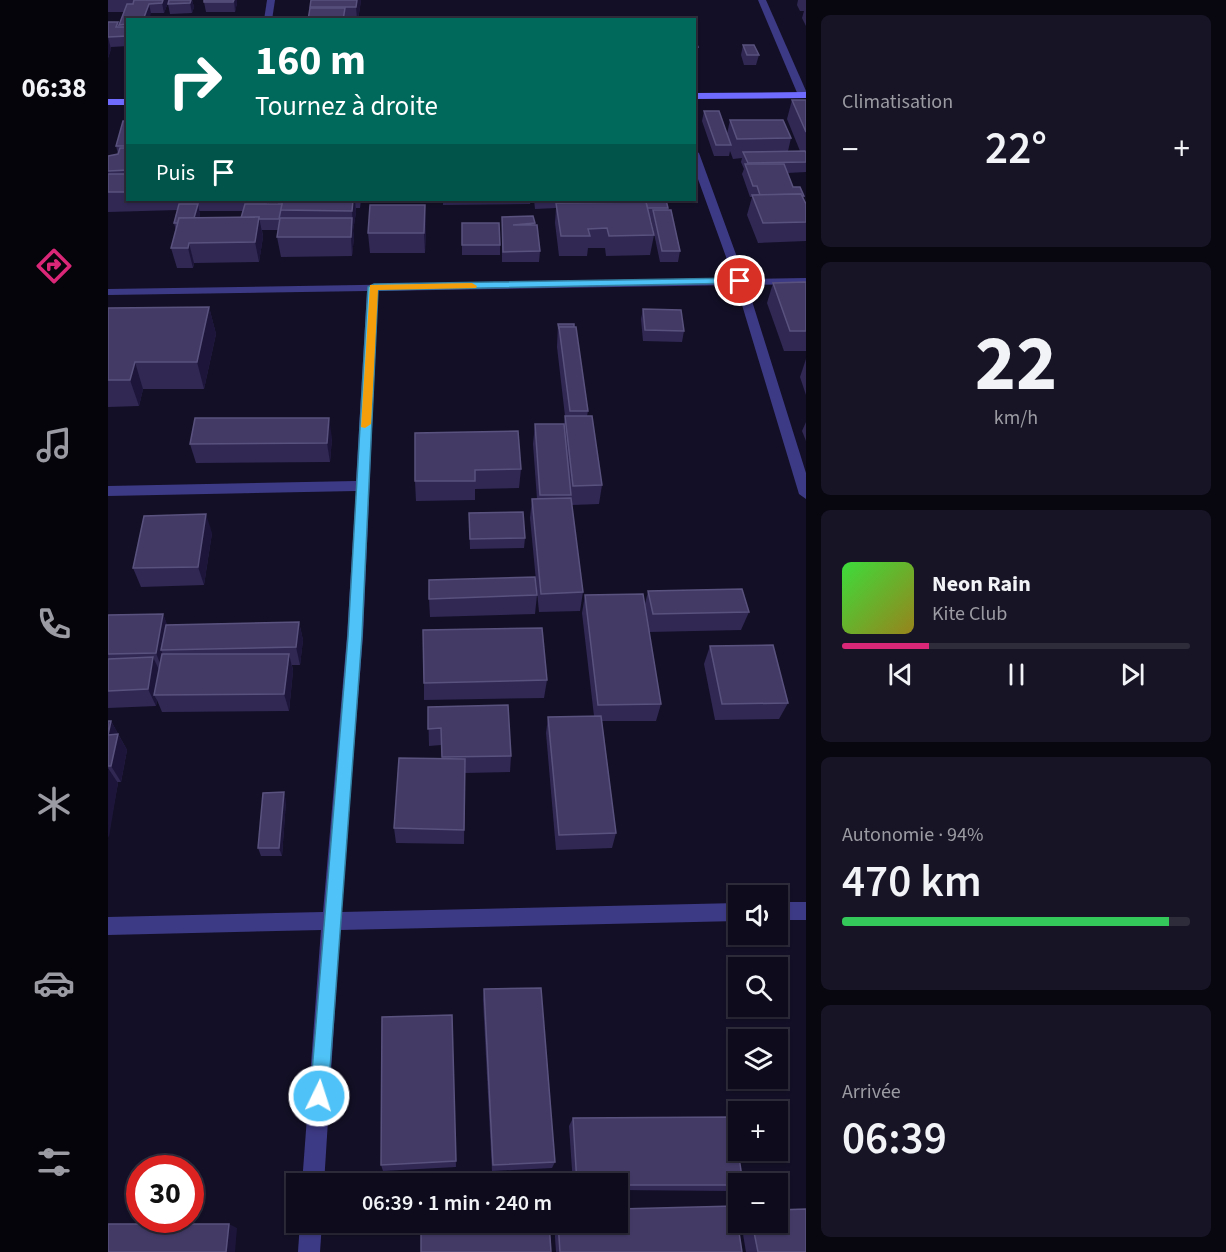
<!DOCTYPE html>
<html lang="fr">
<head>
<meta charset="utf-8">
<style>
	:root { --surface:#0e0b1c; --page:#171425; --text:#f1f3f6; --muted:#9b9ba3; --line:#2e2b3b; --accent:#db2777 }
	body { margin:0; font-family:"Source Sans 3",sans-serif; background:var(--page); color:var(--text); height:100vh; display:flex; flex-direction:column; font-size:22px; white-space:nowrap }
	* { box-sizing:border-box; margin:0 }
	p { font-size:20px; color:var(--muted) }
	.icon { flex:none; width:33px; height:33px; fill:none; stroke:currentColor; stroke-width:2; stroke-linecap:round; stroke-linejoin:round }
	.map { position:relative; flex:1; overflow:hidden }
	.sheet { display:flex; flex-direction:column; gap:15px; padding:15px; background:#08060f; width:420px }
	.sheet>* { flex:none }
	.top-card { position:absolute; left:18px; top:18px; width:570px; height:183px; border-radius:0px; box-shadow:0 2px 4px #0004,0 0 0 2px var(--line); background:#00695c; color:#fff; overflow:hidden }
	.fabs { position:absolute; left:620px; top:885px; display:grid; gap:12px }
	.fabs a { display:grid; place-items:center; width:60px; height:60px; border-radius:0px; background:var(--surface); box-shadow:0 2px 4px #0004,0 0 0 2px var(--line); font-size:30px }
	.speed { position:absolute; left:18px; top:1155px; display:flex; gap:12px; font-size:30px; font-weight:700; text-align:center }
	.speed>* { display:grid; place-content:center; width:78px; height:78px; border-radius:50%; background:var(--surface); box-shadow:0 2px 4px #0004,0 0 0 2px var(--line); line-height:1 }
	.speed .limit { border:9px solid #d22; background:#fff; color:#111 }
	.pin { position:absolute; display:grid; place-items:center; width:51px; height:51px; color:#fff; margin:-26px; border:3px solid #fff; border-radius:50%; box-shadow:0 2px 6px #0007 }
	.me { position:absolute; width:66px; margin:-33px; rotate:4deg; stroke-linejoin:round; filter:drop-shadow(0 0 4px #0008) }
	.turn { display:flex; align-items:center; gap:21px; height:126px; padding:0 30px; font-size:27px }
	.turn .icon { width:78px; height:78px; stroke-width:2.5 }
	.turn b { display:block; font-size:42px; line-height:51px }
	.then { display:flex; align-items:center; height:57px; padding:0 30px; background:#0003; gap:12px; font-size:22px }
	.big { font-size:45px; font-weight:600; line-height:1.1 }
	.sheet .card { flex:1; display:flex; flex-direction:column; justify-content:center; gap:9px; min-width:0; padding:0 21px; border-radius:9px; background:var(--page) }
	.sheet .dial { align-items:center; gap:0 }
	.dial b { font-size:78px; line-height:1 }
	.song { display:flex; align-items:center; gap:18px }
	.cover { width:72px; height:72px; border-radius:9px; background:linear-gradient(135deg,hsl(120 70% 55%),hsl(50 70% 35%)) }
	.played { height:6px; border-radius:3px; background:linear-gradient(90deg,var(--accent) 25%,var(--line) 25%) }
	.keys { display:flex; justify-content:space-around; direction:ltr }
	.heat { display:flex; justify-content:space-between; align-items:center; font-size:33px; direction:ltr }
	.charge { height:9px; border-radius:4px; background:linear-gradient(90deg,#34c759 94%,var(--line) 0) }
	.trip { position:absolute; left:178px; top:1173px; width:342px; height:60px; border-radius:0px; background:var(--surface); box-shadow:0 2px 4px #0004,0 0 0 2px var(--line); font-weight:600; line-height:60px; text-align:center }
	main { display:flex; flex:1; min-height:0 }
	.tab-bar { display:flex; flex-direction:column; width:108px; justify-content:space-around; align-items:center; background:#06040b; color:var(--muted) }
	.tab-bar .icon { width:42px; height:42px }
	.tab-bar .active { color:var(--accent) }
	.tab-bar b { font-size:27px; color:var(--text) }
	.map>svg:first-child { display:block }
</style>
</head>
<body>
<main>
<nav class="tab-bar">
<b>06:38</b>
<svg class="icon active" aria-label="directions" viewBox="0 0 24 24"><path d="M12 3l9 9-9 9-9-9zM9 14v-3h6M13 9l2 2-2 2"/></svg>
<svg class="icon" aria-label="music" viewBox="0 0 24 24"><path d="M9 18V5l10-2v13"/><circle cx="6" cy="18" r="3"/><circle cx="16" cy="16" r="3"/></svg>
<svg class="icon" aria-label="phone" viewBox="0 0 24 24"><path d="M5 4h4l2 5-3 2q2 4 5 5l2-3 5 2v4C11 20 4 13 5 4z"/></svg>
<svg class="icon" aria-label="climate" viewBox="0 0 24 24"><path d="M12 3v18M4 7l16 10M4 17L20 7"/></svg>
<svg class="icon" aria-label="car" viewBox="0 0 24 24"><path d="M5 17H2v-5l4-1 3-4h7l3 4 3 1v5h-3M9 17h6M6 11h13"/><circle cx="7" cy="17" r="2"/><circle cx="17" cy="17" r="2"/></svg>
<svg class="icon" aria-label="filters" viewBox="0 0 24 24"><path d="M4 7h16M4 17h16"/><circle cx="9" cy="7" r="2"/><circle cx="15" cy="17" r="2"/></svg>
</nav>
<div class="map">
<svg width="698" height="1252" viewBox="0 0 698 1252">
	<rect width="100%" height="100%" fill="#130f26"/>
	<g fill="none" stroke-linecap="round" stroke-linejoin="round">
		<g fill="#3d3a85" fill-rule="evenodd">
			<polygon points="159,0 167,0 164,20 156,20"/>
			<polygon points="650,0 658,0 698,91 698,97 690,95"/>
			<polygon points="586,150 591,153 637,279 698,278 698,284 639,285 698,473 698,499 691,494 628,285 270,291 255,636 233,912 630,903 630,921 232,930 216,1184 194,1184 213,930 0,935 0,917 215,912 239,636 248,491 0,496 0,486 248,481 259,291 0,295 0,289 626,279 586,168"/>
			<rect x="669" y="902" width="29" height="18"/>
			<polygon points="192,1222 214,1222 212,1252 190,1252"/>
		</g>
		<g fill="#6f6bff" fill-rule="evenodd">
			<polygon points="698,92 698,98 586,99 586,93"/>
			<rect x="0" y="99" width="20" height="6"/>
		</g>
	</g>
	<g fill="#312854" fill-rule="evenodd">
		<polygon points="0,0 61,0 56,13 43,13 20,20 20,46 3,47 3,49 0,58 0,22 10,22 12,27 11,25 16,12 0,12"/>
		<polygon points="61,0 84,0 86,7 84,13 62,14 60,4"/>
		<polygon points="96,0 129,0 129,3 127,12 98,12 96,2"/>
		<polygon points="203,0 253,0 250,20 200,20"/>
		<polygon points="690,0 698,0 698,26 694,18 696,11 692,11 689,5"/>
		<polygon points="586,37 590,47 586,68"/>
		<polygon points="635,45 651,55 648,65 636,65 633,55"/>
		<polygon points="684,100 698,100 698,172 679,173 685,187 696,196 695,198 698,204 698,241 650,243 639,215 644,197 642,197 634,174 636,169 633,162 634,158 625,159 622,151 621,156 606,156 594,121 596,111 619,134 622,120 683,138 680,151 692,151 679,119"/>
		<path d="M 20,121 L 20,200 L 161,200 L 161,204 L 170,204 L 169,200 L 253,200 L 252,208 L 248,208 L 248,212 L 245,231 L 246,237 L 244,256 L 173,257 L 169,237 L 171,230 L 154,230 L 155,237 L 151,262 L 86,263 L 85,268 L 69,268 L 63,248 L 68,231 L 66,223 L 70,210 L 0,212 L 0,171 L 10,154 L 8,146 ZM 91,211 L 135,211 L 133,218 L 91,218 L 92,215 Z"/>
		<polygon points="335,200 423,200 422,204 335,205"/>
		<polygon points="426,200 462,200 462,203 468,203 468,200 489,200 489,202 491,202 492,200 560,208 560,210 572,251 570,262 552,262 543,219 542,219 546,235 542,255 498,256 497,248 480,248 479,256 451,256 447,223 448,208 427,209"/>
		<polygon points="394,217 427,223 432,251 431,262 394,262"/>
		<polygon points="354,223 392,245 392,255 354,255"/>
		<polygon points="318,224 317,253 262,253 260,233"/>
		<polygon points="698,282 698,351 676,351 659,303 665,283"/>
		<polygon points="101,307 108,334 96,389 35,389 31,406 0,407 0,308"/>
		<polygon points="535,309 576,331 574,342 535,341 533,319"/>
		<polygon points="450,324 480,411 479,416 494,485 491,504 464,505 475,592 472,611 431,612 422,518 424,499 429,499 425,444 427,424 456,424 457,416 449,347"/>
		<polygon points="698,359 698,395 692,377"/>
		<polygon points="698,422 698,441 694,431"/>
		<polygon points="307,433 413,469 411,488 367,489 367,500 308,501 307,481"/>
		<polygon points="224,438 222,462 88,463 82,444"/>
		<polygon points="361,513 417,538 416,548 362,549"/>
		<polygon points="104,533 96,585 33,587 25,568"/>
		<polygon points="540,591 641,612 633,630 541,632 553,704 548,721 494,721 508,833 504,848 448,850 438,733 440,717 486,716 474,613 477,595 537,604"/>
		<polygon points="429,595 427,614 322,617 321,599"/>
		<polygon points="55,614 59,625 191,622 195,640 192,665 184,665 185,671 181,711 54,712 49,700 48,706 0,708 0,615"/>
		<polygon points="602,646 680,703 671,719 607,720 596,664"/>
		<polygon points="439,680 436,698 316,700 316,683"/>
		<polygon points="320,707 403,756 402,772 357,773 356,844 288,843 286,828 334,759 333,745 321,746"/>
		<polygon points="0,721 3,721 19,750 13,782 9,782 10,783 0,837"/>
		<polygon points="178,801 174,856 153,856 150,848"/>
		<polygon points="376,989 447,1162 444,1168 384,1171 375,1000"/>
		<polygon points="344,1015 348,1167 275,1171 273,1165"/>
		<polygon points="465,1118 630,1184 630,1188 626,1191 510,1190 510,1184 465,1184 461,1126"/>
		<polygon points="446,1222 510,1222 634,1252 448,1252"/>
		<polygon points="633,1222 669,1222 698,1252 638,1252"/>
	</g>
	<g fill="#1d163a">
		<polygon points="55,0 61,0 56,13 54,3"/>
		<polygon points="83,0 84,0 86,7 84,13 82,3"/>
		<polygon points="126,0 129,0 129,3 127,12"/>
		<polygon points="249,0 253,0 250,20 249,20 248,7"/>
		<polygon points="41,4 43,13 41,20 35,20"/>
		<polygon points="0,37 3,49 0,58"/>
		<polygon points="158,200 161,200 160,210"/>
		<polygon points="245,200 247,200 248,212 245,231 244,211"/>
		<polygon points="90,204 92,215 88,234 85,223"/>
		<polygon points="317,205 318,224 317,253 316,233"/>
		<polygon points="151,217 155,237 151,262 147,242"/>
		<polygon points="244,218 246,237 244,256 243,237"/>
		<polygon points="81,243 86,263 85,268 80,248"/>
		<polygon points="101,307 108,334 96,389 89,362"/>
		<polygon points="27,362 35,389 31,406 22,380"/>
		<polygon points="221,418 224,438 222,462 219,443"/>
		<polygon points="98,514 104,533 96,585 90,567"/>
		<polygon points="55,614 62,632 53,650 57,659 55,671 48,653"/>
		<polygon points="191,622 195,640 192,665 188,647"/>
		<polygon points="181,654 185,671 181,711 176,694"/>
		<polygon points="45,657 53,674 46,695 49,700 48,706 40,689"/>
		<polygon points="3,721 19,750 13,782 3,766 0,735"/>
		<polygon points="0,768 10,783 1,837 0,836"/>
		<polygon points="176,792 178,801 174,856 171,848"/>
		<polygon points="121,1224 129,1228 127,1252 118,1252"/>
	</g>
	<g fill="#433a66" stroke="#5a527e" stroke-width="1.5">
		<polygon points="26,0 55,0 54,3 41,4 35,20 20,20 20,24 11,25 19,4 25,4"/>
		<polygon points="61,0 83,0 82,3 60,4"/>
		<polygon points="96,0 126,0 125,2 96,2"/>
		<polygon points="203,0 249,0 248,7 202,7"/>
		<polygon points="202,8 237,8 235,20 200,20"/>
		<polygon points="0,22 10,22 8,27 20,27 20,36 0,37"/>
		<polygon points="586,37 590,47 586,47"/>
		<polygon points="635,45 646,45 651,55 639,55"/>
		<polygon points="684,100 698,100 698,132"/>
		<polygon points="596,111 611,111 623,145 608,145"/>
		<polygon points="622,120 675,120 683,138 629,139"/>
		<polygon points="15,121 20,121 20,146 8,146"/>
		<polygon points="12,148 20,148 20,170 0,171 0,156 10,154"/>
		<polygon points="697,151 698,153 698,162 640,163 635,152"/>
		<polygon points="637,164 676,164 685,187 692,187 696,196 694,196 693,194 652,195 649,186 645,186"/>
		<rect x="0" y="174" width="20" height="18"/>
		<polygon points="693,194 698,204 698,222 655,223 644,195"/>
		<polygon points="175,200 245,200 244,211 172,210"/>
		<polygon points="492,200 558,200 560,208 539,208 538,202 492,202"/>
		<polygon points="538,202 546,235 501,236 499,228 480,229 482,236 453,236 448,203"/>
		<polygon points="71,204 90,204 86,218 71,218 70,223 66,223"/>
		<polygon points="137,204 174,204 171,219 151,219 151,217 133,218"/>
		<polygon points="262,205 317,205 316,233 260,233"/>
		<polygon points="545,210 563,210 572,251 554,251"/>
		<polygon points="425,216 427,223 405,225 429,225 432,251 395,252 394,217"/>
		<polygon points="151,217 147,242 81,243 80,248 63,248 71,218"/>
		<polygon points="172,218 244,218 243,237 169,237"/>
		<polygon points="354,223 391,223 392,245 354,245"/>
		<polygon points="698,282 698,331 682,331 665,283"/>
		<polygon points="101,307 89,362 27,362 22,380 0,380 0,308"/>
		<polygon points="535,309 573,310 576,331 537,330"/>
		<polygon points="450,324 466,324 466,327 451,327 451,329"/>
		<polygon points="451,327 468,327 480,411 462,411"/>
		<polygon points="457,416 484,416 494,485 465,486"/>
		<polygon points="87,418 221,418 219,443 82,444"/>
		<polygon points="427,424 456,424 463,495 432,495"/>
		<polygon points="410,431 413,469 367,470 367,481 307,481 307,433"/>
		<polygon points="463,498 475,592 433,594 424,499"/>
		<polygon points="415,512 417,538 362,539 361,513"/>
		<polygon points="98,514 90,567 25,568 36,516"/>
		<polygon points="427,577 429,595 321,599 321,580"/>
		<polygon points="634,589 641,612 545,614 540,591"/>
		<polygon points="535,594 553,704 490,705 477,595"/>
		<polygon points="55,614 48,653 0,654 0,615"/>
		<polygon points="191,622 188,647 53,650 58,625"/>
		<polygon points="434,628 439,680 316,683 315,630"/>
		<polygon points="665,645 680,703 614,704 602,646"/>
		<polygon points="54,654 181,654 176,694 46,695"/>
		<polygon points="45,657 40,689 0,691 0,659"/>
		<polygon points="400,705 403,756 334,757 333,728 320,729 320,707"/>
		<polygon points="493,716 508,833 451,835 440,717"/>
		<polygon points="0,721 3,721 0,735 10,734 3,766 0,766"/>
		<polygon points="291,758 357,759 356,830 286,828"/>
		<polygon points="176,792 171,848 150,848 155,793"/>
		<polygon points="433,988 447,1162 385,1165 376,989"/>
		<polygon points="344,1015 348,1161 273,1165 274,1017"/>
		<polygon points="625,1117 635,1184 630,1184 630,1185 510,1185 510,1184 469,1184 465,1118"/>
		<polygon points="627,1206 634,1252 452,1252 450,1222 510,1222 510,1209"/>
		<polygon points="698,1209 698,1252 650,1252 644,1222 669,1222 669,1210"/>
		<polygon points="313,1222 441,1222 443,1252 313,1252"/>
		<polygon points="0,1224 121,1224 118,1252 0,1252"/>
	</g>
	<polygon fill="#4fc3f7" stroke="#337fa1" stroke-width="1.5" points="632,278 637,281 635,283 270,290 254,636 220,1096 218,1102 211,1105 205,1102 202,1096 240,636 260,287 266,284"/>
	<polygon fill="#f59e0b" points="364,283 369,286 368,288 270,290 263,424 257,428 253,427 262,285"/>
</svg>
<div class="fabs">
<a><svg class="icon" aria-label="sound" viewBox="0 0 24 24"><path d="M4 9h4l5-4v14l-5-4H4zM17 9q2 3 0 6"/></svg></a>
<a><svg class="icon" aria-label="search" viewBox="0 0 24 24"><circle cx="10" cy="10" r="6"/><path d="M15 15l6 6"/></svg></a>
<a><svg class="icon" aria-label="layers" viewBox="0 0 24 24"><path d="M12 4l9 5-9 5-9-5zM3 14l9 5 9-5"/></svg></a>
<a>+</a>
<a>−</a>
</div>
<div class="speed"><div class="limit">30</div></div>
<div class="pin" style="left:632px;top:281px;background:#d93025"><svg class="icon" aria-label="arrive" viewBox="0 0 24 24"><path d="M6 21V4h12l-3 4 3 4H6"/></svg></div>
<svg class="me" style="left:211px;top:1096px" viewBox="-20 -20 40 40"><circle r="17" fill="#4fc3f7" stroke="#fff" stroke-width="3"/><path d="M0-11L8 9 0 5-8 9z" fill="#fff"/></svg>
<div class="trip">06:39 · 1 min · 240 m</div>
<div class="top-card">
<div class="turn"><svg class="icon" aria-label="right" viewBox="0 0 24 24"><path d="M7 20v-9h11M14 6l5 5-5 5"/></svg><div><b>160 m</b>Tournez à droite</div></div>
<div class="then">Puis<svg class="icon" aria-label="arrive" viewBox="0 0 24 24"><path d="M6 21V4h12l-3 4 3 4H6"/></svg></div>
</div>
</div>
<section class="sheet">
<div class="card"><p>Climatisation</p>
<div class="heat"><a>−</a><b class="big">22°</b><a>+</a></div>
</div>
<div class="card dial"><b>22</b><p>km/h</p></div>
<div class="card">
<div class="song"><i class="cover"></i><div><b>Neon Rain</b><p>Kite Club</p></div></div>
<div class="played"></div>
<div class="keys"><svg class="icon" aria-label="previous" viewBox="0 0 24 24"><path d="M18 5L8 12l10 7zM5 5v14"/></svg><svg class="icon" aria-label="pause" viewBox="0 0 24 24"><path d="M8 5v14M16 5v14"/></svg><svg class="icon" aria-label="next" viewBox="0 0 24 24"><path d="M6 5l10 7-10 7zM19 5v14"/></svg></div>
</div>
<div class="card"><p>Autonomie · 94%</p><b class="big">470 km</b><div class="charge"></div></div>
<div class="card"><p>Arrivée</p><b class="big">06:39</b></div>
</section>
</main>
</body>
</html>
